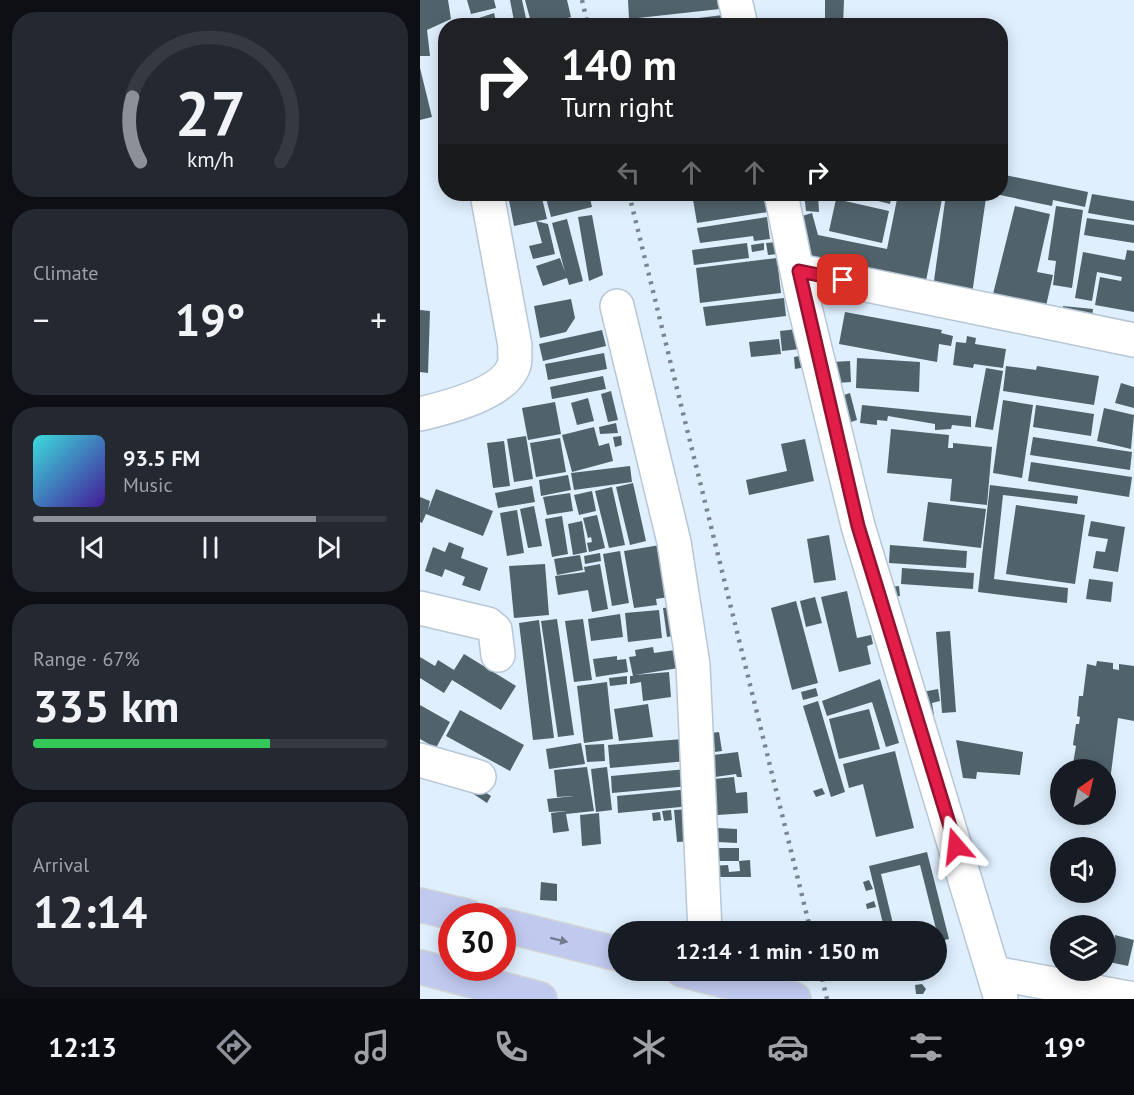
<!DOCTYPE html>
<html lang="en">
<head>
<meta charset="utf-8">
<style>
	:root { --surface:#171b24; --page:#242831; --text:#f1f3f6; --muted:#9ea1a6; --line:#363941; --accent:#8c9099 }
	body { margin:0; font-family:"PT Sans",sans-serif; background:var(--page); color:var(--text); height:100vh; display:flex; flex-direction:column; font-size:22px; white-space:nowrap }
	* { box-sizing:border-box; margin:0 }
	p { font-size:20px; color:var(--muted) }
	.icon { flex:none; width:33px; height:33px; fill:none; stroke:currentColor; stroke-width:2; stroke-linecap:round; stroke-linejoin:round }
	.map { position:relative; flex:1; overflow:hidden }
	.side { display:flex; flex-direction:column; gap:12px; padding:12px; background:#0d0f14; width:420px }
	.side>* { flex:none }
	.guide { position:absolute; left:18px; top:18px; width:570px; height:183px; border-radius:24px; box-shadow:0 3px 15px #0003; background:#202124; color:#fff; overflow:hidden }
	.needle { width:39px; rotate:34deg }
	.fabs { position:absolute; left:630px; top:759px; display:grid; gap:12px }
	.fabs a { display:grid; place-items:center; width:66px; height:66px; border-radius:50%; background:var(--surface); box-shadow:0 3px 15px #0003; font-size:30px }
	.speed { position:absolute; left:18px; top:903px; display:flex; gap:12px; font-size:30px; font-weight:700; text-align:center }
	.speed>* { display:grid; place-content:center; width:78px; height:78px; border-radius:50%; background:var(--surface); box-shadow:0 3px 15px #0003; line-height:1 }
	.speed .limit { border:9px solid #d22; background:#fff; color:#111 }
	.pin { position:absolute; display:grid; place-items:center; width:51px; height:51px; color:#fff; margin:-26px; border-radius:12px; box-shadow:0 3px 9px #0006 }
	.me { position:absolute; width:66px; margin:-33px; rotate:343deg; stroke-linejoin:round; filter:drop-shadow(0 0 4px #0008) }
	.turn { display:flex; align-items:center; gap:21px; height:126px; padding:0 24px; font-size:27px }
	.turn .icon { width:78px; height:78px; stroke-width:2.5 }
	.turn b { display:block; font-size:42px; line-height:51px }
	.lanes { display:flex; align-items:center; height:57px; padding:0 24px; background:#0003; justify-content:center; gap:30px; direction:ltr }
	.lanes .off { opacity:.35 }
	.big { font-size:45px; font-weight:700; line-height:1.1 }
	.side .card { flex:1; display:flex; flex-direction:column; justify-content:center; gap:9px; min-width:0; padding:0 21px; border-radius:24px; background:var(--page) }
	.side .dial { align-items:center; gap:0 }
	.dial svg { height:156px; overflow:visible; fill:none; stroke:var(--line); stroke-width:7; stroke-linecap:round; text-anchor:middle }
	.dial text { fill:var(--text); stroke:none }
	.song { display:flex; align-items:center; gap:18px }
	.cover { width:72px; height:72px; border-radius:9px; background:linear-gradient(135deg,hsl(180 70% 55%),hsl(260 70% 35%)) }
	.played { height:6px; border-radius:3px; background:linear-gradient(90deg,var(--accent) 80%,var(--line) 80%) }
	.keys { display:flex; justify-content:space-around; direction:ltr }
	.heat { display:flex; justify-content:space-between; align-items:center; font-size:33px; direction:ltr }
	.charge { height:9px; border-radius:4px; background:linear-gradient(90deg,#34c759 67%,var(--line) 0) }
	.trip { position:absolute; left:188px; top:921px; width:339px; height:60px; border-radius:30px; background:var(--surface); box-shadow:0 3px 15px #0003; font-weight:700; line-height:60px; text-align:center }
	.tabs { display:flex; height:96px; justify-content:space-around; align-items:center; background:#090b0e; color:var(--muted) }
	.tabs .icon { width:42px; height:42px }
	.tabs .active { color:var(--accent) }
	.tabs b { font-size:27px; color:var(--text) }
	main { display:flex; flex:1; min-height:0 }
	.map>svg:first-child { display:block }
</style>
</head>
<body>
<main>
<section class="side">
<div class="card dial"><svg viewBox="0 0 100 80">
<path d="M14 69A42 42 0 1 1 86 69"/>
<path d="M14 69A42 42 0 0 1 10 36" stroke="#8c9099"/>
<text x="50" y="56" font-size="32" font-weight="700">27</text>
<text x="50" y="72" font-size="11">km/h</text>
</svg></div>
<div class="card"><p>Climate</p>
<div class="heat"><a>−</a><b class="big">19°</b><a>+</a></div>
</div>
<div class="card">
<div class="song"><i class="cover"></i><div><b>93.5 FM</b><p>Music</p></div></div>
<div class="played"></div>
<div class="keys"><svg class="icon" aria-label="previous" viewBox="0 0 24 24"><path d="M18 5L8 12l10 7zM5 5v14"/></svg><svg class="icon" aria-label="pause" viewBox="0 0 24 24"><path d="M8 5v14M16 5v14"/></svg><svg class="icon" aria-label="next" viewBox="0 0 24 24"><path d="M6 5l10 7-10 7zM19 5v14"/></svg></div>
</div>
<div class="card"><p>Range · 67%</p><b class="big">335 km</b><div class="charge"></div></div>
<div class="card"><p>Arrival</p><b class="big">12:14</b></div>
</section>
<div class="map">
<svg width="714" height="999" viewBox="0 0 714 999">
	<rect width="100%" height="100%" fill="#dfeffe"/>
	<g fill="#50636b">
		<polygon points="0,0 28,0 31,19 7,30 10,56 0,56"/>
		<polygon points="47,0 74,0 76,8 51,14"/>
		<polygon points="90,0 102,0 107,23 95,26"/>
		<polygon points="105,0 147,0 151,17 123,26 112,26"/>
		<polygon points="208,0 308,0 309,8 209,19"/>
		<polygon points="405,0 424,0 423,26 405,26"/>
		<polygon points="74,13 77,26 48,26 47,22"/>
		<polygon points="311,14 313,26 230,26 230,24"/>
		<polygon points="0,68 12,117 0,120"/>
		<polygon points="580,174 668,192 665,207 633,200 632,206 580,195"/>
		<polygon points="121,194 127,219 94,226 89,200"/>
		<polygon points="125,194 169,194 172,207 131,217"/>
		<polygon points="272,194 345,194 348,212 277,223"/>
		<polygon points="384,194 398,194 399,212 386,211"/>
		<polygon points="430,194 472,194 470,204"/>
		<polygon points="478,194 523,194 506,281 384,260 382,216 392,213 398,235 467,249"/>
		<polygon points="526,194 566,198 552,294 513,288"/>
		<polygon points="672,194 714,201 714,221 668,213"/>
		<polygon points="416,199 469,211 462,243 409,231"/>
		<polygon points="595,206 630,214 617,272 633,275 626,306 573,294"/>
		<polygon points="636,206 663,210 652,288 633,285 636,261 628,260"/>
		<polygon points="172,215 183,275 169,281 158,217"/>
		<polygon points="347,217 350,239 334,241 333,236 280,243 277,228"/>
		<polygon points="667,218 714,225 714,243 664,235"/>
		<polygon points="147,219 163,281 149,285 147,278 123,286 116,266 140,258 145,272 132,223"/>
		<polygon points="116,221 128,224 135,254 113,259 109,246 122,243"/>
		<polygon points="357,242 358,254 348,255 346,243"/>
		<polygon points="327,243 329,258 274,265 272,250"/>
		<polygon points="344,243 344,250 332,252 331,245"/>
		<polygon points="707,250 714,251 714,312 675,305 680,277 701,281 702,277 677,272 672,301 655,298 663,252 705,260"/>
		<polygon points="357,258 361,293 280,303 276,268"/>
		<polygon points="364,298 366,316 286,326 283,307"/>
		<polygon points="151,299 155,318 146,332 120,338 114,306"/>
		<polygon points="643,306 673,309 671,325 641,320"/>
		<polygon points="0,310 10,311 8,373 0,372"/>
		<polygon points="425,312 522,330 521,333 533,336 531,346 519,344 517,362 419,344"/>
		<polygon points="377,329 380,349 362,351 360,331"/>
		<polygon points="182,330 186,346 123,361 119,344"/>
		<polygon points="547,336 556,338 555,344 586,349 583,368 554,364 553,368 533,365 536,342 546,343"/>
		<polygon points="359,339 361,354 331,357 329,342"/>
		<polygon points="184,353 187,369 128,380 125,364"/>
		<polygon points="384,355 386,367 375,369 374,357"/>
		<polygon points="437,358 500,362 499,392 436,388"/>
		<polygon points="430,361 431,382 417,383 412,362"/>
		<polygon points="586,366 616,370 617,366 679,376 674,405 583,391"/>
		<polygon points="566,368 583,371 573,430 555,427"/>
		<polygon points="183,376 186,389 132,399 130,387"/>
		<polygon points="701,383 714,387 714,408 695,403"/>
		<polygon points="191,391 198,420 188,422 181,394"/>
		<polygon points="430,393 437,420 428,423 421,396"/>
		<polygon points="168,398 174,421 157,425 151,403"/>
		<polygon points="583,400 613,405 602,478 573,473"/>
		<polygon points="135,402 141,434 108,440 102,408"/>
		<polygon points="442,405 551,416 551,427 532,425 531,429 515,430 515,424 468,416 467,421 457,420 457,425 440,423"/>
		<polygon points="616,405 674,414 671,436 613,427"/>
		<polygon points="684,408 714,415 711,449 677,441"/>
		<polygon points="196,423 198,433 180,434 179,427"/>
		<polygon points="174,427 179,446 189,443 193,461 152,472 142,435"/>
		<polygon points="471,429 529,435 528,448 533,448 533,443 572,447 567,505 530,501 532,479 467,473"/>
		<polygon points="106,436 113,479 94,482 87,439"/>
		<polygon points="201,436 202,445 195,447 193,437"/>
		<polygon points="613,437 712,452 710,470 610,455"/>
		<polygon points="140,438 146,472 116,477 110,443"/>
		<polygon points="385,439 394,481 329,495 326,480 367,471 361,444"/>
		<polygon points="84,441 90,486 73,488 67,443"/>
		<polygon points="611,462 712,477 709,497 608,481"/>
		<polygon points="210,466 212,482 154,490 151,473"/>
		<polygon points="148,475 151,490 121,496 119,480"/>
		<polygon points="213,483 226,541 210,545 196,487"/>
		<polygon points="570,485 658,496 657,504 583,495 574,579 648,588 647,603 558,592"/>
		<polygon points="112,486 115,502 78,508 75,493"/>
		<polygon points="192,487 205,545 189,548 175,491"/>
		<polygon points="16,489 73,511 63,536 6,514 2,523 0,522 0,497 10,501 8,510"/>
		<polygon points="172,491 176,511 159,515 154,495"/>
		<polygon points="150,493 153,511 127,515 123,497"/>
		<polygon points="508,502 566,509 561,548 503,541"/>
		<polygon points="596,505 665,515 655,584 586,574"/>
		<polygon points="114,506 122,546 108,548 100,509"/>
		<polygon points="97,510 104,553 87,556 80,513"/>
		<polygon points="177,515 185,548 169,552 167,543 172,542 171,537 168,538 163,518"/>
		<polygon points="142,516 148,554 132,557 125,519"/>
		<polygon points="162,521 167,552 153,555 148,524"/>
		<polygon points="671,521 705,527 698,572 673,568 676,551 685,552 688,539 668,536"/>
		<polygon points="409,535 416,580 394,583 387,539"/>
		<polygon points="29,542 44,548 41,558 68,568 60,591 42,585 45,577 25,569 22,577 5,571 13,547 25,552"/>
		<polygon points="240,545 249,597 236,599 237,605 214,608 204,551"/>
		<polygon points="470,545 547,551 546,568 469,563"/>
		<polygon points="200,551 209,603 192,606 183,554"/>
		<polygon points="180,553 181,561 165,564 164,556"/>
		<polygon points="160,555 163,570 137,575 134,559"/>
		<polygon points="125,564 129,615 94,618 89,566"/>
		<polygon points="180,564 188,609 172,612 168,590 138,595 135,576 165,572 164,567"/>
		<polygon points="482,568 554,573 553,589 481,584"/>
		<polygon points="669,579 693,582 691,602 666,599"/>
		<polygon points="479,586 480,596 472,597 470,587"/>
		<polygon points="427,591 437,638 451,635 453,644 447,646 451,664 419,672 401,597"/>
		<polygon points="395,597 402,623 386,627 380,601"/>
		<polygon points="376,601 398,683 372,690 351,608"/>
		<polygon points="254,607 258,635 247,637 243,608"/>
		<polygon points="239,610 242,638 208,642 205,613"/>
		<polygon points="200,614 203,637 171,641 168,619"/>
		<polygon points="137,619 154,735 138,737 121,621"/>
		<polygon points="163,619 172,680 154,682 145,621"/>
		<polygon points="119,620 134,738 113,740 99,623"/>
		<polygon points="530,631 536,712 522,713 516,632"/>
		<polygon points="233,647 234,653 262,649 265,667 215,675 249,672 251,697 223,701 221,682 210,684 210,676 213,676 209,657 216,656 215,650"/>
		<polygon points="44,654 96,686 81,710 32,680 24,693 0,678 0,657 15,666 18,660 34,670"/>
		<polygon points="197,656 197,660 206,659 208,672 176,677 173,659"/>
		<polygon points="677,661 693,663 693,669 699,670 699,664 714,666 714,721 698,718 689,789 686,789 686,770 652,770 656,746 653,745 656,724 659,724 660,717 657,716 659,696 663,696 667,664 676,666"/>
		<polygon points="207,676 207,684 190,686 189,678"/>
		<polygon points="460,679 479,743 466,747 452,702 407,716 402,701"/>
		<polygon points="187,682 193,739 164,743 157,686"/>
		<polygon points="396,688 398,696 383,700 381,692"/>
		<polygon points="518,689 520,701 512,703 514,715 505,717 502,692"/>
		<polygon points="398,701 425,792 411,797 383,706"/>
		<polygon points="228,704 233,737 199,741 194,709"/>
		<polygon points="0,705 30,722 16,748 0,739"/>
		<polygon points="449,709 460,749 419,759 409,719"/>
		<polygon points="40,710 104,745 90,771 26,736"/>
		<polygon points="299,732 302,751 295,752 294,744 291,744 283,734"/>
		<polygon points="263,739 278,760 190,768 188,745"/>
		<polygon points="536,740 603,752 600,775 557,772 556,779 543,778"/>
		<polygon points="161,743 165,764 129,769 126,749"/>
		<polygon points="184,744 185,761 167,762 165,745"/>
		<polygon points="475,751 494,828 456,837 443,784 429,788 423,764"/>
		<polygon points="318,752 322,777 317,777 316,774 288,778 285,756"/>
		<polygon points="167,767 174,811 146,814 149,831 133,833 131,813 147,811 129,812 127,799 154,796 137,797 134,770"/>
		<polygon points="187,767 192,810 176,812 171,769"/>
		<polygon points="267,769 269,786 192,793 191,776"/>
		<polygon points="314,777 316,793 327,792 328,813 297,815 294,779"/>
		<polygon points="56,786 71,796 67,803 52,793"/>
		<polygon points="402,788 405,794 396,797 393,791"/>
		<polygon points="270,789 271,806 198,813 197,796"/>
		<polygon points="269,809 272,841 257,842 254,810"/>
		<polygon points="251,810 252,820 244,821 242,811"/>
		<polygon points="240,812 241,820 233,821 232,813"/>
		<polygon points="179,813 181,844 162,846 160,815"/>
		<polygon points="291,824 298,824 297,848 319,848 319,861 291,861"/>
		<polygon points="298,828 317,829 317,843 298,842"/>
		<polygon points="507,852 529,939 519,941 500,865 461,874 475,932 465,932 449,866"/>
		<polygon points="330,860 331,877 296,877 292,866 308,865 309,872 320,871 319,861"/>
		<polygon points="449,880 453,889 446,891 443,882"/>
		<polygon points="121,882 137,884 137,901 120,900"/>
		<polygon points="454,901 456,907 447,909 446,904"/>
		<polygon points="695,935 714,940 708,966 689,962"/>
		<rect x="369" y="970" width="17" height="3"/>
		<polygon points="502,984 506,989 503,994 496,994 495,985"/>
	</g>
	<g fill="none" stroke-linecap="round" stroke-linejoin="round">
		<g stroke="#b8c7d6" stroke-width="36">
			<g id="minor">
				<polyline points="315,0 321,26"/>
				<polyline points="361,194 381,291 438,526 581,999"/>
				<polyline points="379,271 714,340"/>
				<polyline points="197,306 254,542 273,665 285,932"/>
				<path d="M 0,414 C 25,408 85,394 94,365 C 96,360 94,352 95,346 L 67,194"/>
				<polyline points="0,608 68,624 75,630 78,655"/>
				<polyline points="0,760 59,777"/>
				<polyline points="574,973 714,999"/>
			</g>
		</g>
		<g stroke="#d2d4d5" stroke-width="36">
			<g id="major">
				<polyline points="0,905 47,916"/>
				<polyline points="82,925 198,954"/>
				<polyline points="0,967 120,999"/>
				<polyline points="262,970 374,999"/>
			</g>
		</g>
		<use href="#minor" stroke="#fff" stroke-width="33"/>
		<use href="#major" stroke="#c0caef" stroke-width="33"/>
		<g stroke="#7b858f" stroke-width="4.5" stroke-dasharray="3 6" stroke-linecap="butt">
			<polyline points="162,0 168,26"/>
			<polyline points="209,194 391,932"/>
			<polyline points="400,970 407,999"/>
		</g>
	</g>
	<defs><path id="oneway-solid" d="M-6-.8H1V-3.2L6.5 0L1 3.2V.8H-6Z" transform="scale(1.5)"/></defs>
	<use fill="#737b8f" href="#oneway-solid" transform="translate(139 940) rotate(14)"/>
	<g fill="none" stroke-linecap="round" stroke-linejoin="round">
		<g stroke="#92132f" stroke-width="15">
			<polyline id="route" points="423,280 379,271 438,526 536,846"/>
		</g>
		<use href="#route" stroke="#e11d48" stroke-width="10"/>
	</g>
</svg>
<div class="fabs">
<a><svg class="needle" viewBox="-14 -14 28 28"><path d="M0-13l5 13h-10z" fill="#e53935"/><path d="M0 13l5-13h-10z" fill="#9ea1a6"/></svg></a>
<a><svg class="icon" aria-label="sound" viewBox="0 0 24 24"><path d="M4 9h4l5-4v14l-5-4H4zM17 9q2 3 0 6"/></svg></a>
<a><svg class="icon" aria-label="layers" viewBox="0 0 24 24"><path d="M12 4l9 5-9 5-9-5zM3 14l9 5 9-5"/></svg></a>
</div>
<div class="speed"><div class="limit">30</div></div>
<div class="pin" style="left:423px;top:280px;background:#d93025"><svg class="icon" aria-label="arrive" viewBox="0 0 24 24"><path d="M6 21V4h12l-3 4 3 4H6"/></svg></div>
<svg class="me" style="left:536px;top:846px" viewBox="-20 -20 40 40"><path d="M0-17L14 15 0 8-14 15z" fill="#e11d48" stroke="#fff" stroke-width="4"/></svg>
<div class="trip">12:14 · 1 min · 150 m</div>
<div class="guide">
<div class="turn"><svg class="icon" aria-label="right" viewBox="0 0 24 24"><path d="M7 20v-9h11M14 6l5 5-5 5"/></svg><div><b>140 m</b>Turn right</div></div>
<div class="lanes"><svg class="icon off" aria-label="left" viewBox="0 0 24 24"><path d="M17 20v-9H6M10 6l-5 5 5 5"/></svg><svg class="icon off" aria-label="ahead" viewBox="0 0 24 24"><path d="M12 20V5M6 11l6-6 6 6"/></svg><svg class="icon off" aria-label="ahead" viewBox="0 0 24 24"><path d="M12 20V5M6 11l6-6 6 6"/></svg><svg class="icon" aria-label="right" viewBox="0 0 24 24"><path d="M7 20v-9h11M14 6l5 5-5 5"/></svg></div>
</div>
</div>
</main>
<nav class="tabs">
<b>12:13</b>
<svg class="icon active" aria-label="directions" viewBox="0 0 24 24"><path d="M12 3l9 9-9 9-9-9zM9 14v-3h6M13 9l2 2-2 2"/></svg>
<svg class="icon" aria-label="music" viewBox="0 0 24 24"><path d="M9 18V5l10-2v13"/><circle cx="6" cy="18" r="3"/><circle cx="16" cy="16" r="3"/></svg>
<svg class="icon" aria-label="phone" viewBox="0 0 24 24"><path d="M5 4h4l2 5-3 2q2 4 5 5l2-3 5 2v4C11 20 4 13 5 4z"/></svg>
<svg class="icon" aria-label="climate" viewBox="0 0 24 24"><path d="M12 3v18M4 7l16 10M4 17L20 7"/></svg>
<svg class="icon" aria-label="car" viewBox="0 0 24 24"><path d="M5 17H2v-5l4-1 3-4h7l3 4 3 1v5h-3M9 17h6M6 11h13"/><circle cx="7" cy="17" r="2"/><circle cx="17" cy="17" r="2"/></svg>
<svg class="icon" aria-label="filters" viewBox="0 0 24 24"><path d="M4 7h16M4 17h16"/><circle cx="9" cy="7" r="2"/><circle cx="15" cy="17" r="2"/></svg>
<b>19°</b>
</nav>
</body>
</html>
